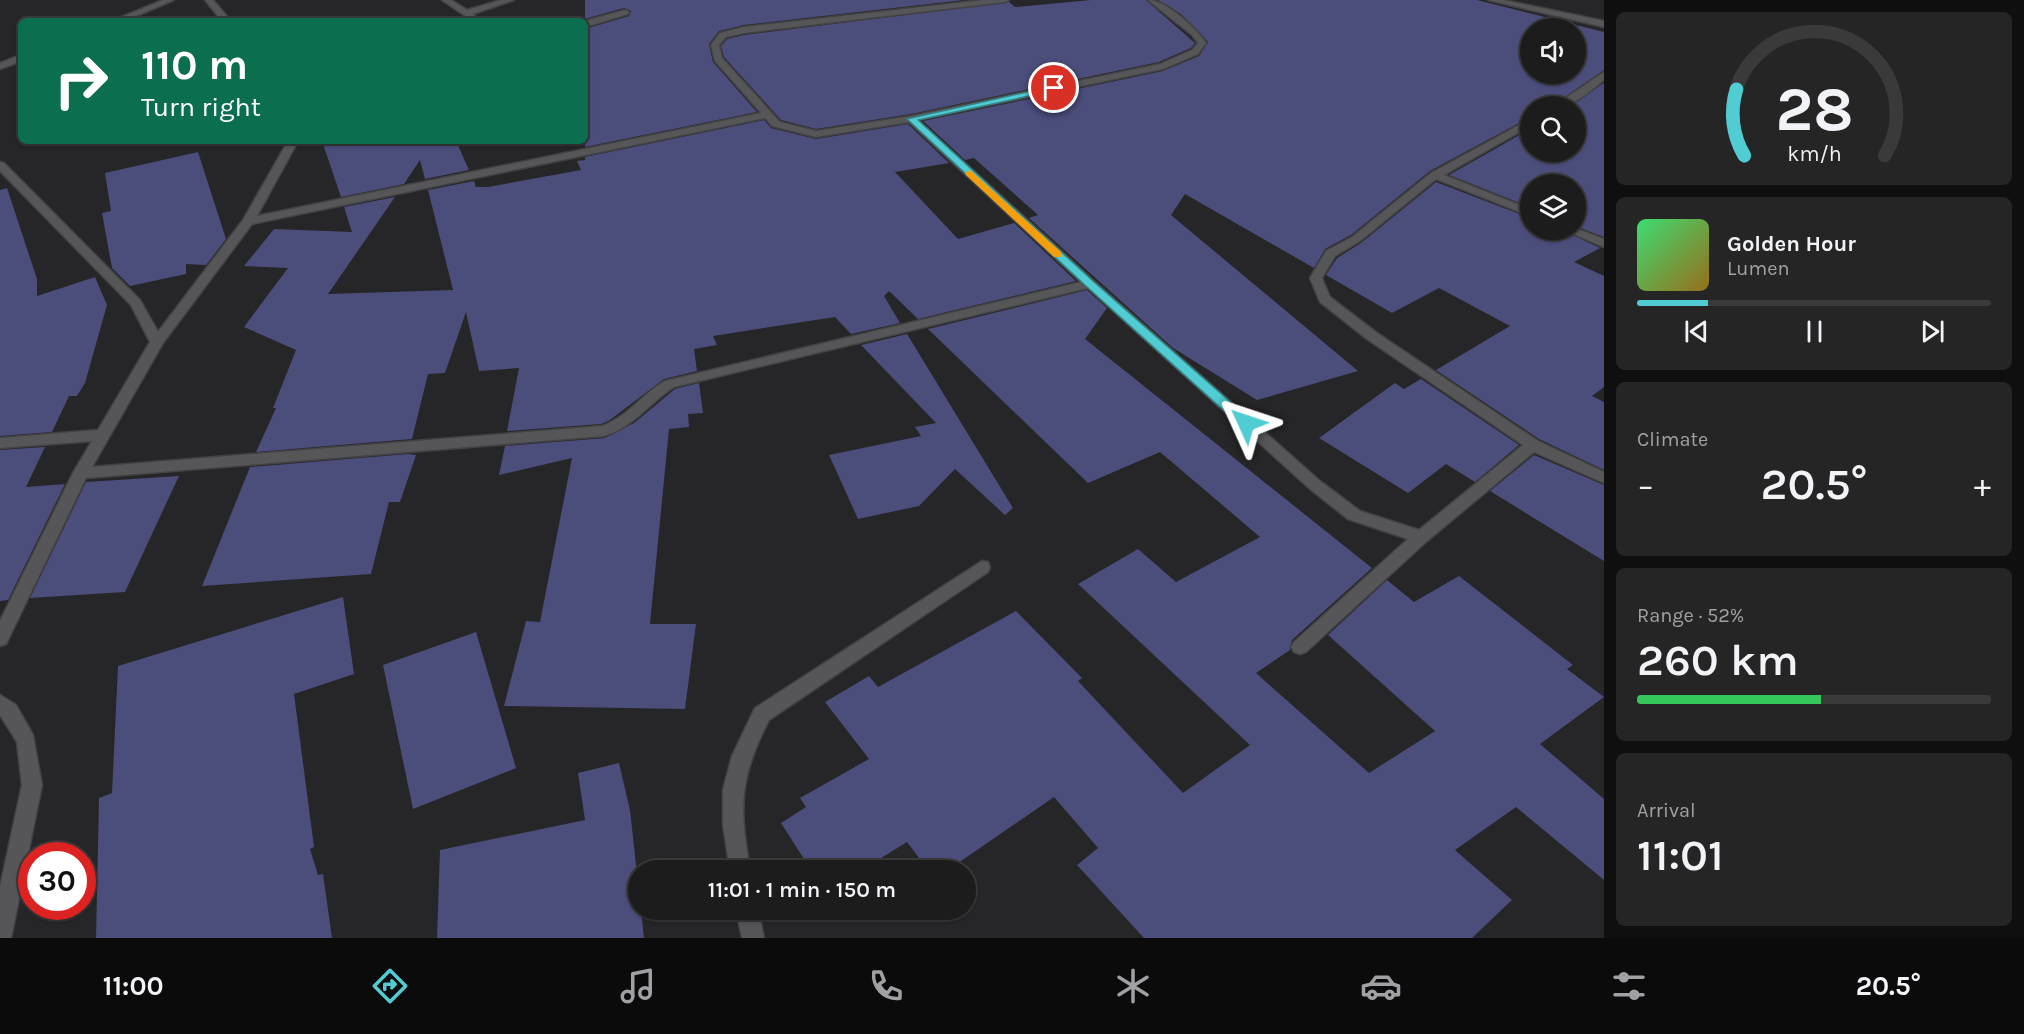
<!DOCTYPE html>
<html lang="en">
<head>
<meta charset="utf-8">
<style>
	:root { --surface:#1c1c1d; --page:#252526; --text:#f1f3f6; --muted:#a0a1a4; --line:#3a3a3b; --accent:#51ccd3 }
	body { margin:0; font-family:Karla,sans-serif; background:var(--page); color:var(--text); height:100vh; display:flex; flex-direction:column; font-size:22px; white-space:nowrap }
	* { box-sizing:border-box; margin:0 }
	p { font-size:20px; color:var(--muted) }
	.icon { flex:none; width:33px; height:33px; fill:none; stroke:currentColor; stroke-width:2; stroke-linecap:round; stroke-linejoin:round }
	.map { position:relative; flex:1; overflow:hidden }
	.panel { display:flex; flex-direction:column; gap:12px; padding:12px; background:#0f0f10; width:420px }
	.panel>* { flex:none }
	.guide { position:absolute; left:18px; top:18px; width:570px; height:126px; border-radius:9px; box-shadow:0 2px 4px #0004,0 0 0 2px var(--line); background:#0b6e4f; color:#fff; overflow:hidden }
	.fabs { position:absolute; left:1520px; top:18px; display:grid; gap:12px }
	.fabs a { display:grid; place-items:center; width:66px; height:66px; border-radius:50%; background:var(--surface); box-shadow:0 2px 4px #0004,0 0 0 2px var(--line); font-size:30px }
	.speed { position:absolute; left:18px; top:842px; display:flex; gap:12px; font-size:30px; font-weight:700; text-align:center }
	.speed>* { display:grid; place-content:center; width:78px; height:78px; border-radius:50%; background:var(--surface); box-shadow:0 2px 4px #0004,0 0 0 2px var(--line); line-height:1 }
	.speed .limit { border:9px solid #d22; background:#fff; color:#111 }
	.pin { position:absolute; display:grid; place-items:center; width:51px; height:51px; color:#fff; margin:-26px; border:3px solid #fff; border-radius:50%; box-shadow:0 2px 6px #0007 }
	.me { position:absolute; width:66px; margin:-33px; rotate:312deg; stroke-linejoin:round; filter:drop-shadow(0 0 4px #0008) }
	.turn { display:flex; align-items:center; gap:21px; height:126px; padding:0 24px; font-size:27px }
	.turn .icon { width:78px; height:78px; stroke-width:2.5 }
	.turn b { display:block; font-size:42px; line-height:51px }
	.big { font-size:45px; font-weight:600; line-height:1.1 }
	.panel .card { flex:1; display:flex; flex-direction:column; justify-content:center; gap:9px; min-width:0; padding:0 21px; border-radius:9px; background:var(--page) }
	.panel .dial { align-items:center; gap:0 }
	.dial svg { height:156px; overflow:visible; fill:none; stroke:var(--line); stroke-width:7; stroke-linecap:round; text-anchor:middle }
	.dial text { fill:var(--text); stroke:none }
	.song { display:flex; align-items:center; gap:18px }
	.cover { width:72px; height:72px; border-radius:9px; background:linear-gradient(135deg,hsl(140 70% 55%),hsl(40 70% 35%)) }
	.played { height:6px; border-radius:3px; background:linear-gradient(90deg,var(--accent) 20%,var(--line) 20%) }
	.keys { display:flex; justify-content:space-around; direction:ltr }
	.heat { display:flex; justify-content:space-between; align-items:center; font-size:33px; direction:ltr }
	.charge { height:9px; border-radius:4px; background:linear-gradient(90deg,#34c759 52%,var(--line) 0) }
	.trip { position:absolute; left:628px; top:860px; width:348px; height:60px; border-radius:30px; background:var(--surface); box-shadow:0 2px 4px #0004,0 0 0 2px var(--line); font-weight:600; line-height:60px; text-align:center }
	.tabs { display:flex; height:96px; justify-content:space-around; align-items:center; background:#0b0b0c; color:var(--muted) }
	.tabs .icon { width:42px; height:42px }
	.tabs .active { color:var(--accent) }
	.tabs b { font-size:27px; color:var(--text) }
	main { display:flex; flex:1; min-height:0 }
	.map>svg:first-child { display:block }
</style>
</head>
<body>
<main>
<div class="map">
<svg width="1604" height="938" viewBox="0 0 1604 938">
	<rect width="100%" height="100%" fill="#262527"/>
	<g fill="#4b4d7b" fill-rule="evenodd">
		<polygon points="585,0 964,0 744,25 719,31 709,44 713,62 757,112 585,147 585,29 629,16 631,11 624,8 585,19"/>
		<polygon points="1091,0 1146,0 1195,43 1191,48 1159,62 911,114 816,129 781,120 724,57 721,46 727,39 744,35 1009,2 1015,7"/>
		<path d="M 1158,0 L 1477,0 L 1604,32 L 1604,70 L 1552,106 L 1530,106 L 1530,117 L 1430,171 L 1351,235 L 1325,249 L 1314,268 L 1185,194 L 1171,215 L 1358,371 L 1257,400 L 1173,348 L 1029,218 L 1038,215 L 974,158 L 965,160 L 923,121 L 1163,71 L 1199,56 L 1208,42 L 1181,14 ZM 1530,28 L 1575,28 L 1575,74 L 1530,74 Z"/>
		<polygon points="1604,83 1604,237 1575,226 1575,184 1530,184 1530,207 1449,175 1530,129 1530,152 1575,152 1575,106 1568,106"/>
		<polygon points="764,120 771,128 816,139 908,124 949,163 895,172 958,239 1014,223 1076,281 918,319 889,291 884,296 900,323 851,334 835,317 713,336 717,345 694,349 697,371 664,379 610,420 601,424 507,431 519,368 479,371 466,312 445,373 428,374 412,439 256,452 276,408 273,408 296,350 244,327 288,268 244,266 274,229 352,232 344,207 395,197 328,294 453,290 428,190 474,181 476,187 488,187 581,170 577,161 585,160 585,157"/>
		<polygon points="322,141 456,141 469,170 425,179 420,160 404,184 341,197"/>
		<polygon points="198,152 226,239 206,265 186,264 186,274 130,286 112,268 102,213 111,211 105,173"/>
		<polygon points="1436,182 1530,218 1530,230 1562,230 1600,248 1574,262 1604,276 1604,387 1592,396 1604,402 1604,470 1539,439 1436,370 1510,326 1439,288 1392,313 1326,275 1337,258 1361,243"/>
		<polygon points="7,188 37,279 37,296 95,277 107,305 85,383 77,396 69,396 52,432 0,436 0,190"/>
		<polygon points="1087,290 1107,308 1085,339 1372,568 1292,640 1290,650 1256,673 1369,773 1435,731 1328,635 1387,580 1414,602 1459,576 1573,665 1567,669 1604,697 1540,744 1604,799 1604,880 1516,807 1455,850 1512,900 1472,938 1144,938 1077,865 1098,848 1054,797 948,870 928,870 907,842 862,870 811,870 781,823 806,807 800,798 869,759 825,702 869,676 878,687 1016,611 1082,678 1078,681 1183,793 1250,745 1078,584 1138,549 1176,582 1260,537 1160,452 1088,483 928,329"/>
		<polygon points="907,334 1013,508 1005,515 955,469 919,506 858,519 829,455 921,436 915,427 936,423 861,345"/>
		<polygon points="1421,379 1519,445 1475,482 1446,464 1408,493 1319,438 1395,383 1404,389"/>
		<polygon points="699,383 703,413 688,414 689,427 669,429 650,624 696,624 685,709 504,706 526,621 540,622 572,458 499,475 505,446 605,438 634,423 675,389"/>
		<polygon points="45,447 26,487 65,484 8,600 0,601 0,450"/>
		<polygon points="408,454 416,455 400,502 389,502 371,574 202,586 250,467"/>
		<polygon points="1534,455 1604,485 1604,561 1490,491"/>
		<polygon points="179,476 125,592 30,598 86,482"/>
		<polygon points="343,597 354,674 294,694 314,847 310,849 318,875 323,874 332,938 96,938 99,798 112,793 118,666"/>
		<polygon points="476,632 516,768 413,809 383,665"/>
		<polygon points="619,763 630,810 644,938 437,938 440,850 585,820 578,773"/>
	</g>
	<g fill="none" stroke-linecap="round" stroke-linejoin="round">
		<g stroke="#424143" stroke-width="3">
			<g id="service">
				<polygon points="442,0 451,0 467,10 501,0 514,0 473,14 477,18 473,21"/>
				<polygon points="625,10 629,12 628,14 585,27 585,21"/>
			</g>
		</g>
		<g stroke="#424143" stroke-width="3">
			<g id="minor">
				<polygon points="205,0 213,0 231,21 222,21"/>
				<path d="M 984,0 L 1009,0 L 1005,2 L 744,33 L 726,37 L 719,45 L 722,58 L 780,122 L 816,131 L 911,116 L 1160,64 L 1192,50 L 1198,43 L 1192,35 L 1148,0 C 1166,0 1196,28 1206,43 L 1198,54 L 1163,69 L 918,120 L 1094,281 L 1320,481 L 1360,511 L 1419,530 L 1523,445 L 1367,339 L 1320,302 L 1310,278 L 1326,251 L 1352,237 L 1431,173 L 1530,119 L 1530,126 L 1444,175 L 1530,209 L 1530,216 L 1436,179 L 1360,241 L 1335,256 L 1322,278 L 1330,297 L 1377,333 L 1538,441 L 1604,472 L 1604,483 L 1534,452 L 1427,541 L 1306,652 L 1300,654 L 1294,652 L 1291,647 L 1294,642 L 1408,539 L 1348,519 L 1310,489 L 1088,288 L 674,387 C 649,403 634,427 604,436 L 86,478 L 6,644 L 0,646 L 0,621 L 73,473 L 92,441 L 0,448 L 0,438 L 98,430 L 150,342 L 131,305 L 0,171 L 0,162 L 4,163 L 140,300 L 158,332 L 243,220 L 288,141 L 298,141 L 257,216 L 761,113 L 715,61 L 711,45 L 720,33 L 744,27 ZM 765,118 L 772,126 L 816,137 L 909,122 L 1081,282 L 665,381 C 642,394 628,417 602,426 L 92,467 L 163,343 L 252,224 Z"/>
				<path d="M 1604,72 L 1604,80 C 1590,91 1573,108 1554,106 Z"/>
				<polygon points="1575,228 1604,239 1604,247 1564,230"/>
				<path d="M 982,561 L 988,562 L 990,567 L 988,572 L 769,720 C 739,778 739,806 750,870 L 730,870 L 723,825 L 723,790 L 732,756 L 755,708 Z"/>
				<polygon points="0,695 16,705 33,735 42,785 11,938 0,938 0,887 22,785 17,742 0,715"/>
				<polygon points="736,909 758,909 764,938 742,938"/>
			</g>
		</g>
		<g stroke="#424143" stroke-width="3">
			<g id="tertiary">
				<polygon points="163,0 174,0 124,21 112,21"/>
				<polygon points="1488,0 1503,0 1604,21 1604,27"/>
				<polygon points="21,55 21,61 0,69 0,63"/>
			</g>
		</g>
		<use href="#service" fill="#565558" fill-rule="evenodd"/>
		<use href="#minor" fill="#565558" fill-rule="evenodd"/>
		<use href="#tertiary" fill="#565558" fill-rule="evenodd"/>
	</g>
	<polygon fill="#51ccd3" stroke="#358589" stroke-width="1.5" points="1054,86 1057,90 918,120 1094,282 1251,420 1251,426 1241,426 1086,286 907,119"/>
	<polygon fill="#f59e0b" points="970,170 1061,252 1061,257 1054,257 966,175 965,173"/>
</svg>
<div class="fabs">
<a><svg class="icon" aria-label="sound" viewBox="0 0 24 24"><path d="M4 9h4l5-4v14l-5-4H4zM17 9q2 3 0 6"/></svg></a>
<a><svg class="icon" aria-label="search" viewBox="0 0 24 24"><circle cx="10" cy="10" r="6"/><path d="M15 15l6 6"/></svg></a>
<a><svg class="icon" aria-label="layers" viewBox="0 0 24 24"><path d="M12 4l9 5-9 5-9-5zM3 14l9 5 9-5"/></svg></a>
</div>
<div class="speed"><div class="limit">30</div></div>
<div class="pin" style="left:1054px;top:88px;background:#d93025"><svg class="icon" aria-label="arrive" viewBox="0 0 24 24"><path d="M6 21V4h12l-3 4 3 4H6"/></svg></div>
<svg class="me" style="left:1246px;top:423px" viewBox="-20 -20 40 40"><path d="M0-17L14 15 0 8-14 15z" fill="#51ccd3" stroke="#fff" stroke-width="4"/></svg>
<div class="trip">11:01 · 1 min · 150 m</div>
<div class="guide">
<div class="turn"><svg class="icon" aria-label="right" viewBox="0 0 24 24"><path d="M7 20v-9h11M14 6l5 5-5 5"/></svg><div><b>110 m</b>Turn right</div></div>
</div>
</div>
<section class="panel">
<div class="card dial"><svg viewBox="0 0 100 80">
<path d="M14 69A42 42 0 1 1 86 69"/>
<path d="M14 69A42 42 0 0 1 10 35" stroke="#51ccd3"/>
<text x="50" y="56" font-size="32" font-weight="700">28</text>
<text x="50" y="72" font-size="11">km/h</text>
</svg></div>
<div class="card">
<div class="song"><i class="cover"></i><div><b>Golden Hour</b><p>Lumen</p></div></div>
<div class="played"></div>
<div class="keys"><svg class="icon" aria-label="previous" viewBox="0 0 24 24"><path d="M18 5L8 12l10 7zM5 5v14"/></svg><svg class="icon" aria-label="pause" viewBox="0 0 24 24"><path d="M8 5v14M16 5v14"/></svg><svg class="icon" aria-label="next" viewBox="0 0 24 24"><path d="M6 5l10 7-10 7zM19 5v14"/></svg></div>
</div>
<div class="card"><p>Climate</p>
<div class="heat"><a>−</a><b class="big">20.5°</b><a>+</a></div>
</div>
<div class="card"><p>Range · 52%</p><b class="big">260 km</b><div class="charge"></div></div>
<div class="card"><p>Arrival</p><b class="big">11:01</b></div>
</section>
</main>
<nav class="tabs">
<b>11:00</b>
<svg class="icon active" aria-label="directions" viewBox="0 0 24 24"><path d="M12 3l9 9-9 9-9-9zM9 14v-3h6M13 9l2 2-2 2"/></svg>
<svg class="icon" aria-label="music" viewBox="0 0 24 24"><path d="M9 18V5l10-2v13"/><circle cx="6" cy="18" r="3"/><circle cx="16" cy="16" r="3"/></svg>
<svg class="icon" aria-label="phone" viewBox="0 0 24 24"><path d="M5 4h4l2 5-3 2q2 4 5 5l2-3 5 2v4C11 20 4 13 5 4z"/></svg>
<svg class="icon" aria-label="climate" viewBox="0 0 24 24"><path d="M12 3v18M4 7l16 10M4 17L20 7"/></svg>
<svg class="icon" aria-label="car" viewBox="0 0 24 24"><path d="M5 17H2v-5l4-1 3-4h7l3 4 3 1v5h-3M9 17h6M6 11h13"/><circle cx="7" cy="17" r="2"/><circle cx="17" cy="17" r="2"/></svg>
<svg class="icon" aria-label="filters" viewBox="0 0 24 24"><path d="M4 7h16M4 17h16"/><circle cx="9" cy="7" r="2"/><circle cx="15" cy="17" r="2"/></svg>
<b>20.5°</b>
</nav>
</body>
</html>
